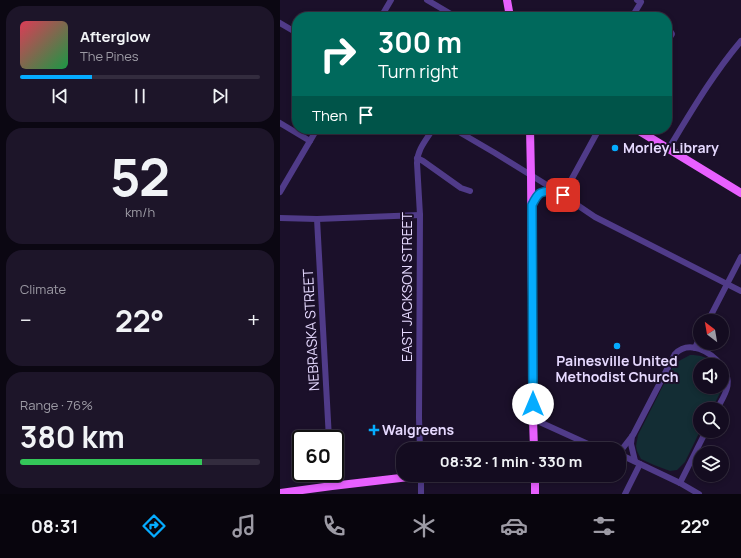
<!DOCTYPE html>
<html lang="en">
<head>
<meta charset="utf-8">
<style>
	:root { --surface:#140c20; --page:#1d1529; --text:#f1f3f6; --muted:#9d9ba5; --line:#332c3e; --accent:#05acff }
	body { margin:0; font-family:Manrope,sans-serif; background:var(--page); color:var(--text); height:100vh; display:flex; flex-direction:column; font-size:15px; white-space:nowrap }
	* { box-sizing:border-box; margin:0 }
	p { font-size:13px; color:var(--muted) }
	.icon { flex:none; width:22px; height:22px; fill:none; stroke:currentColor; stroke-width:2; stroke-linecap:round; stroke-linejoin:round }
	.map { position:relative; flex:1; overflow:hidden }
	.side { display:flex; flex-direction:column; gap:6px; padding:6px; background:#0b0712; width:280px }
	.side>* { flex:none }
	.top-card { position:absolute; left:12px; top:12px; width:380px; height:122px; border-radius:16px; box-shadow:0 2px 6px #0003,0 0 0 1px var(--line); background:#00695c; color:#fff; overflow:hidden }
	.needle { width:26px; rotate:329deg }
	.controls { position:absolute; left:413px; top:314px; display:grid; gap:8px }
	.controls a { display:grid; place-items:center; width:36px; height:36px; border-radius:50%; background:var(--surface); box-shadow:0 2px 6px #0003,0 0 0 1px var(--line); font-size:20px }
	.speed { position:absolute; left:12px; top:430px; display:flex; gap:8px; font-size:20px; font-weight:700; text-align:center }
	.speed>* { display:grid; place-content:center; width:52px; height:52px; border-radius:50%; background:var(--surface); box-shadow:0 2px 6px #0003,0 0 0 1px var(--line); line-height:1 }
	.speed .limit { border:2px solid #111; border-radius:6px; background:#fff; color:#111 }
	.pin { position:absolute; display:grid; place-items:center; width:34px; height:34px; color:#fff; margin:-17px; border-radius:8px; box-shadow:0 2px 6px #0006 }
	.me { position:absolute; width:44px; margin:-22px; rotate:0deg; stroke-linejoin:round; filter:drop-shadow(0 0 3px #0008) }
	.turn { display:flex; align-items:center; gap:14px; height:84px; padding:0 20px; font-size:18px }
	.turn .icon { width:52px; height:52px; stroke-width:2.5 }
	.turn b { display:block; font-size:28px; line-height:34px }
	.then { display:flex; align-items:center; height:38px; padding:0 20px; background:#0003; gap:8px; font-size:15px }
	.big { font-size:30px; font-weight:700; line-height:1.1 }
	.side .tile { flex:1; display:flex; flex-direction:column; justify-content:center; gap:6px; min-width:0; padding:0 14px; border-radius:16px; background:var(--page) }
	.side .dial { align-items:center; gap:0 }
	.dial b { font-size:52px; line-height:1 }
	.song { display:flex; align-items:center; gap:12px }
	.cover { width:48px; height:48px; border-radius:6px; background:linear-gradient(135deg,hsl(350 70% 55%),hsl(140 70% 35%)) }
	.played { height:4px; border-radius:2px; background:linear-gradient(90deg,var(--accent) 30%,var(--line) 30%) }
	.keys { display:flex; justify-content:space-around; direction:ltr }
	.heat { display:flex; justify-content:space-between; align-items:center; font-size:22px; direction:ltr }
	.charge { height:6px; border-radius:3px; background:linear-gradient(90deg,#34c759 76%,var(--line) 0) }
	.trip { position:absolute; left:116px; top:442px; width:230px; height:40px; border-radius:16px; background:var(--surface); box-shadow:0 2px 6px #0003,0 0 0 1px var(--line); font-weight:700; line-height:40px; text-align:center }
	.tabs { display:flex; height:64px; justify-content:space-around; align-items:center; background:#08050d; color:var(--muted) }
	.tabs .icon { width:28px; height:28px }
	.tabs .selected { color:var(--accent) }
	.tabs b { font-size:18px; color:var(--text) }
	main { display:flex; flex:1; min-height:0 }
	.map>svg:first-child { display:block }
</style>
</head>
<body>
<main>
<section class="side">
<div class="tile">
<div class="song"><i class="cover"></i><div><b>Afterglow</b><p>The Pines</p></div></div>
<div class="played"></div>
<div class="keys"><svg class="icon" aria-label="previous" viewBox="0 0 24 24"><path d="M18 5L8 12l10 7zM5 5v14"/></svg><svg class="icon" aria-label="pause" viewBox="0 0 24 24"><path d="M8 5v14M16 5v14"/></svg><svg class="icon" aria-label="next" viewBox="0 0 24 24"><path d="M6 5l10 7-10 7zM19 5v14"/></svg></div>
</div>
<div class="tile dial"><b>52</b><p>km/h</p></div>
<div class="tile"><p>Climate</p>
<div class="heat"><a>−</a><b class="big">22°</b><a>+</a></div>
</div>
<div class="tile"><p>Range · 76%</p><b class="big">380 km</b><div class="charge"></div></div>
</section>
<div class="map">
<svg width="461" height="494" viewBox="0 0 461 494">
	<rect width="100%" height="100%" fill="#1b102a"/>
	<path fill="#132d34" d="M 410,355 C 420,355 429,357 435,365 L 420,365 L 420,387 L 442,387 L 442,377 L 444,385 L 432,409 L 420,409 L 420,431 L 405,462 L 397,470 L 390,471 L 374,465 L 361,459 L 357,451 L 356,446 L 358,435 L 393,366 L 397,362 Z"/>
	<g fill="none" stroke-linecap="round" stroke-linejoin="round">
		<g stroke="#503b89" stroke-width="6">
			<polyline points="147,0 176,17"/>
			<polyline points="101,17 111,0"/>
			<polyline points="352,17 361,2 357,0"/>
			<polyline points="0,23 17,33"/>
			<polyline points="387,29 390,31 392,34 390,37 387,39"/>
			<polyline points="0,123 30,141"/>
			<polyline points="174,129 215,153 275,190 315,217 461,291"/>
			<path d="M 389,148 C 411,112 433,74 461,41"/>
			<polyline points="137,158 143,161 181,188 190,191"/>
			<polyline points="0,192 37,129"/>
			<polyline points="283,195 319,129"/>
			<path d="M 252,205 C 259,191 260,192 275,190"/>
			<polyline points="0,218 37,219 140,215"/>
			<polyline points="37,219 49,439"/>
			<polyline points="428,321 461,257"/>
			<polyline points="415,348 420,337"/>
			<path d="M 437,409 C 445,394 454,383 442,366"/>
			<polyline points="253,419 319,449"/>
			<polyline points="352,436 351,444 355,461"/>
			<path d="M 140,449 L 139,418 L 140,215 L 137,163 C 137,150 146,140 153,129"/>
			<path d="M 339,453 L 353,435 L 395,354 C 409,339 431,352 441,365"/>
			<polyline points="339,454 400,483 419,494"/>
			<polyline points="51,473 52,486"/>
			<polyline points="400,483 426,431"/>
			<polyline points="141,494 141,475"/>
			<polyline points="345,494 360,464"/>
		</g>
		<g stroke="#e860ff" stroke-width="8">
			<polyline points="227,0 230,17"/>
			<polyline points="250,129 251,176 253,419 254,449"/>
			<polyline points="356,129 461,193"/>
			<polyline points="255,475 255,494"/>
			<polyline points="0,493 52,486 146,475"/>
		</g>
	</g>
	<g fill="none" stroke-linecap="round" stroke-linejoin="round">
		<g stroke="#0370a6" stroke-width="10">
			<path id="route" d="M 253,404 L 252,205 C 259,191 260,192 275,190 L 283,195"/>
		</g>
		<use href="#route" stroke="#05acff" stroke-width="7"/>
	</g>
	<g fill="#05acff" stroke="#1b102a" stroke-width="1.5">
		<circle cx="335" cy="148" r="4"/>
		<circle cx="337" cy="346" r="4"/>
		<path d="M92 424h4v4h4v4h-4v4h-4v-4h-4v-4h4z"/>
	</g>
	<g text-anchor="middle" stroke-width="4" stroke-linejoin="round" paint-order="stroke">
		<g font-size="14" font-weight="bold" fill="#e6d9ff" stroke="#1b102a" text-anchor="start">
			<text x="343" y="153">Morley Library</text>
			<text x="337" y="366" text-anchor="middle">Painesville United<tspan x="337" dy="16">Methodist Church</tspan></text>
			<text x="102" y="435">Walgreens</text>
		</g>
		<g font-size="14" fill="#e6d9ff" stroke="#1b102a">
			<text transform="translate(127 287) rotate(-90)" y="5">EAST JACKSON STREET</text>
			<text transform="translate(31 330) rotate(-93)" y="5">NEBRASKA STREET</text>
		</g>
	</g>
</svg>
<div class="controls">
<a><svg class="needle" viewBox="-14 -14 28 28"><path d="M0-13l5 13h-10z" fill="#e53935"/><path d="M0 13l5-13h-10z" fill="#9d9ba5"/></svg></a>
<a><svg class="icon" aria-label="sound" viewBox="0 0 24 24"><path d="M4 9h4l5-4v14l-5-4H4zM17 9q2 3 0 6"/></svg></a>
<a><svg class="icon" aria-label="search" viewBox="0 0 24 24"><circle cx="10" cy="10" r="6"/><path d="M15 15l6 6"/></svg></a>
<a><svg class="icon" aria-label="layers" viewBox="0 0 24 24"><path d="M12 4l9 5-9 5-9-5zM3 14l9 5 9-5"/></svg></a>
</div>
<div class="speed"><div class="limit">60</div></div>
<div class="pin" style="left:283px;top:195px;background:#d93025"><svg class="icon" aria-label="arrive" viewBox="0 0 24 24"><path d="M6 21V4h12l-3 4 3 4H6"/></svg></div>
<svg class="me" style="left:253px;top:404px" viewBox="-20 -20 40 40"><circle r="19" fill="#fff"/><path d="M0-13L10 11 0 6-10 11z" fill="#05acff"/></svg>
<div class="trip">08:32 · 1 min · 330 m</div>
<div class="top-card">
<div class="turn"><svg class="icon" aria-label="right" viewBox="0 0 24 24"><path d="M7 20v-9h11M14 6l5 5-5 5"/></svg><div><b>300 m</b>Turn right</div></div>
<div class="then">Then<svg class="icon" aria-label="arrive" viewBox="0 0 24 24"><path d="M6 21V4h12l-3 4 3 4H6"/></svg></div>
</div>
</div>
</main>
<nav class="tabs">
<b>08:31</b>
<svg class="icon selected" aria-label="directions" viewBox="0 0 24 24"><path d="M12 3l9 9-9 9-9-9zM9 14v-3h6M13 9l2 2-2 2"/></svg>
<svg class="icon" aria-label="music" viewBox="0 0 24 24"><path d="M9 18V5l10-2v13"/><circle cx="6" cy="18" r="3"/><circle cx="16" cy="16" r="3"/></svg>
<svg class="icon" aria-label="phone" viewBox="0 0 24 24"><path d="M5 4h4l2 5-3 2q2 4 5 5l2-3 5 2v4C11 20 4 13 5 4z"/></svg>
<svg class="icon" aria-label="climate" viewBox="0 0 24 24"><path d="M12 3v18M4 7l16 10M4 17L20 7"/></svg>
<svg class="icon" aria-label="car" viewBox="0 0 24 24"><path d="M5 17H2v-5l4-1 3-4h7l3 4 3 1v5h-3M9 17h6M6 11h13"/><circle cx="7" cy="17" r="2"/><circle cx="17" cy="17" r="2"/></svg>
<svg class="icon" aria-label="filters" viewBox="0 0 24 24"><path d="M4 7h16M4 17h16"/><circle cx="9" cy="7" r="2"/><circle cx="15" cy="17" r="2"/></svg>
<b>22°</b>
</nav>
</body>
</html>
